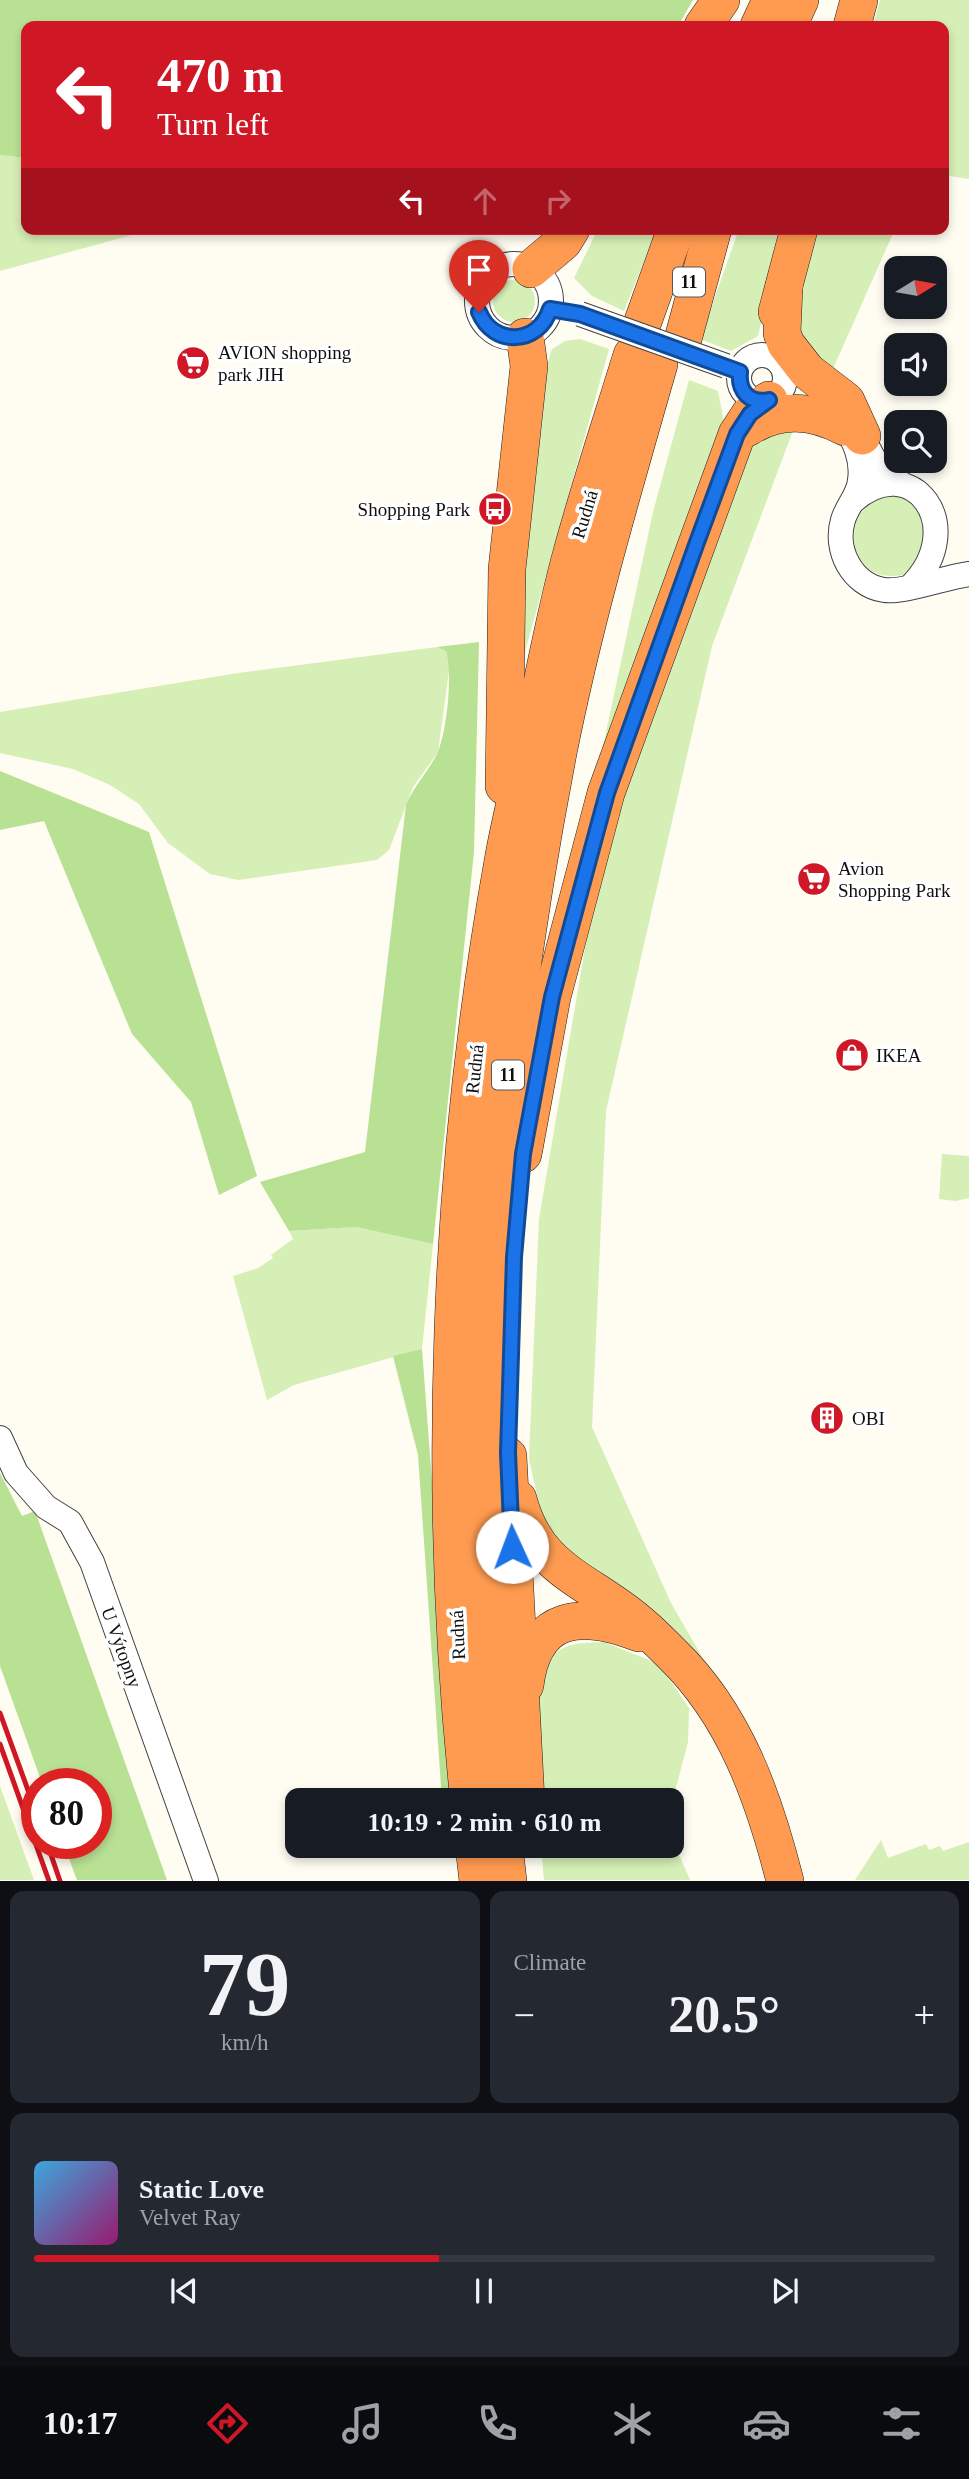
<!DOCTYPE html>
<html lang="en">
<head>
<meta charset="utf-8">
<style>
	:root { --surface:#171b24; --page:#242831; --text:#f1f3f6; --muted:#9ea1a6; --line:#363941; --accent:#cf1726 }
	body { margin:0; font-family:Georgia,serif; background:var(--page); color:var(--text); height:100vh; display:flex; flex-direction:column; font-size:26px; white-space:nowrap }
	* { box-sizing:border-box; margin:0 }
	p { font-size:23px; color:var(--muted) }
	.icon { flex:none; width:38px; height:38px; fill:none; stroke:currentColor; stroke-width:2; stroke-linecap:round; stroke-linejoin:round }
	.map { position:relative; height:1881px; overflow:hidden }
	.panel { display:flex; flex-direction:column; gap:10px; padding:10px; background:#0d0f14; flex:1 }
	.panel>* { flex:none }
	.banner { position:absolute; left:21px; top:21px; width:928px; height:214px; border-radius:14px; box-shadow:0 4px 10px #0003; background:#cf1726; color:#fff; overflow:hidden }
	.needle { width:46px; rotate:79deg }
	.tools { position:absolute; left:884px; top:256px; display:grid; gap:14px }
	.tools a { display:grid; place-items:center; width:63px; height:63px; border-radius:14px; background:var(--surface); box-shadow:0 4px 10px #0003; font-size:35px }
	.speed { position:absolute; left:21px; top:1768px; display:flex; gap:14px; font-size:35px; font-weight:700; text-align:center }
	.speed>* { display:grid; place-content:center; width:91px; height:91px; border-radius:50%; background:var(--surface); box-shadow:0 4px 10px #0003; line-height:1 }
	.speed .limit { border:10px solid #d22; background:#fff; color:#111 }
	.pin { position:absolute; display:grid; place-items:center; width:60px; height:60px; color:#fff; margin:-72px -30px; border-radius:50% 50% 50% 0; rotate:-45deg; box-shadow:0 0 7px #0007 }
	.pin .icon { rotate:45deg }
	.me { position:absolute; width:77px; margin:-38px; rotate:358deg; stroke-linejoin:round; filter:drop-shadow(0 0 5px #0008) }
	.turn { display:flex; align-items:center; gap:24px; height:147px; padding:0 21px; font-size:32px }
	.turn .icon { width:91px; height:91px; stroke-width:2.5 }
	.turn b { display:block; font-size:49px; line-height:60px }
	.lanes { display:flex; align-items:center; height:66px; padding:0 21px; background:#0003; justify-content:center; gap:35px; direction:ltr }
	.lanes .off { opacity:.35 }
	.big { font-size:52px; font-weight:700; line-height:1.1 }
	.panel .tile { flex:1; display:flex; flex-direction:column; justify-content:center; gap:10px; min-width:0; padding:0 24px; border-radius:14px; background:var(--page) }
	.panel .dial { align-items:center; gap:0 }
	.dial b { font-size:91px; line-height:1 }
	.song { display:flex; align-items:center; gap:21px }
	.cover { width:84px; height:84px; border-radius:10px; background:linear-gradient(135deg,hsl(200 70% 55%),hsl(320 70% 35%)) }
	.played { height:7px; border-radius:4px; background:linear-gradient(90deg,var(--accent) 45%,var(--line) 45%) }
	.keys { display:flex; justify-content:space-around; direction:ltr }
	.heat { display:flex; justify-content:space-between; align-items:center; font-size:38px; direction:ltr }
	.panel .tiles { flex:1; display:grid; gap:10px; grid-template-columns:1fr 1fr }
	.tile:last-child { grid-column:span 2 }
	.trip { position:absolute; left:285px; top:1788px; width:399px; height:70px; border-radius:14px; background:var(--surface); box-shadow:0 4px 10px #0003; font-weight:700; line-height:70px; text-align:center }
	.menu { display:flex; height:112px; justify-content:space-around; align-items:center; background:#090b0e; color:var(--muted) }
	.menu .icon { width:49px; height:49px }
	.menu .on { color:var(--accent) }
	.menu b { font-size:32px; color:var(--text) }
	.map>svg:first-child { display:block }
</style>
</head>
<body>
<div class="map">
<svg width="969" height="1881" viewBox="0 0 969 1881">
	<rect width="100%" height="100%" fill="#fffcf2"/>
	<g fill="#d5efb6">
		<polygon points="880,0 969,0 969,179 943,175 943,26 873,26"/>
		<polygon points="0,155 26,158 26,229 154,229 0,271"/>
		<polygon points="598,229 657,229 624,311 592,296 574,278"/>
		<polygon points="739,229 784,229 758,336 731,351 700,339"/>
		<polygon points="817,229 895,229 832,371 799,337 794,311"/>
		<circle cx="514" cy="301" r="21"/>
		<polygon points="580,339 609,349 516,684 538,376 545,371 552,349 565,341"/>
		<polygon points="689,380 718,391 724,422 599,765 653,512"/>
		<polygon points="797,420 712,646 606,1111 592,1427 671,1603 708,1667 568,1555 541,1513 529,1459 539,1219 601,854 743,449"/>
		<path d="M 902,493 L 936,528 L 907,574 C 857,587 840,537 866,500 Z"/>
		<polygon points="437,647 446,651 450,663 438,752 413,787 389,850 377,860 238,880 210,874 168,843 139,804 110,785 73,769 0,753 0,712 238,673"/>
		<polygon points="942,1154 969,1156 969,1198 956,1201 939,1199"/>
		<polygon points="356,1227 433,1244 422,1349 294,1385 267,1400 233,1276 258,1268 273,1258 271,1255 293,1239 289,1231"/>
		<path d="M 604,1642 L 659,1664 L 689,1708 L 688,1742 L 673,1799 L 673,1841 L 690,1880 L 544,1880 L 541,1846 L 672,1846 L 672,1801 L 538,1801 C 535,1759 517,1666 566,1647 C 576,1642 592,1643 604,1642 Z"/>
		<polygon points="0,1786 34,1880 0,1880"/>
		<polygon points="881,1840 888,1858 926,1844 929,1850 940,1846 943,1851 969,1842 969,1880 855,1880"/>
	</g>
	<g fill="#b9e194">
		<polygon points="0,0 693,0 678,26 26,26 26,158 0,155"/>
		<path d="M 479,642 L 474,852 L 433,1244 L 356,1227 L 289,1231 L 260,1182 L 365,1152 L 406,805 C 414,786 428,772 437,754 C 447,733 453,672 446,651 L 437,647 Z"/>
		<polygon points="0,771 149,832 257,1176 219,1195 191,1102 132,1034 44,821 0,830"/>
		<polygon points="422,1349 456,1801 442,1801 418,1455 393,1356"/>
		<polygon points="0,1473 22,1516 35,1511 167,1880 77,1880 63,1843 96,1843 96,1783 42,1783 0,1666"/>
	</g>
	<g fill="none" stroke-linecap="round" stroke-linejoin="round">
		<g stroke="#424242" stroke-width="26">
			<g id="minor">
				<circle cx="514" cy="301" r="37"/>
				<circle cx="762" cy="378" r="23"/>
				<path d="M 843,425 C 855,440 863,461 860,480 C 859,495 847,506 843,520 C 834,550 852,585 884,590 C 904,593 946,577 969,574"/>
				<polyline points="861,435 876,463 903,485"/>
				<path d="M 853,501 C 912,449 969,526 912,585"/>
				<polyline points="0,1438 16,1473 46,1507 70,1522 92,1562 206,1881"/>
			</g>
		</g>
		<g stroke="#202020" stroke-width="38">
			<g id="highway">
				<polyline points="703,26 721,0"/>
				<polyline points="759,26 771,0"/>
				<polyline points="788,26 800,0"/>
				<polyline points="852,26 859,0"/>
				<polyline points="531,269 563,242 571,229"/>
				<polyline points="784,287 782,333 786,344 807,371 846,401 862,436"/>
				<polyline points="777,312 799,229"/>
				<polyline points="642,324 676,229"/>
				<polyline points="683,339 713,229"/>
				<path d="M 747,428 C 780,407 812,410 845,427"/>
				<polyline points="504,786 507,569 529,366 525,337"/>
				<polyline points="523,1154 552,997 606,793 737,434 750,414 769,400"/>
				<polyline points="508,1456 526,1801"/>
				<path d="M 518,1499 C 534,1561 572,1574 620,1608 C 639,1621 656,1638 672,1654 C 735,1715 764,1798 785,1881"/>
				<path d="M 525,1685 C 534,1613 582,1611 639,1633"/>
				<path d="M 469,1801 C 436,1492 448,1167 503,861 C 510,820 521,779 530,739 C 544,677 555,613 572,552 C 590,486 612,420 632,355"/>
				<path d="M 500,1801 C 465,1448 491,1100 558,753 C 584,622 622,493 659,364"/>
				<polyline points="474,1846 478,1881"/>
				<polyline points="504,1846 508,1881"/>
			</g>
		</g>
		<use href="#minor" stroke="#fff" stroke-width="24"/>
		<use href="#highway" stroke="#ff9b50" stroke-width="37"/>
		<g stroke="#cf1726" stroke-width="5">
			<polyline points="0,1713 37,1815"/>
			<polyline points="0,1744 49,1881"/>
			<polyline points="47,1843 60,1881"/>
		</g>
		<g stroke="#424242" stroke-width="26" stroke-linecap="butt">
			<polyline id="minor-bridge" points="580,314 726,366"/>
		</g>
		<use href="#minor-bridge" stroke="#fff" stroke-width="24"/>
	</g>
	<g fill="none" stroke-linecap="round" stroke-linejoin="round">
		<g stroke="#114b97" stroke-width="18">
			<path id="route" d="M 479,312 C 493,347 539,345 550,309 L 580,314 L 740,372 C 738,392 750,404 769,400 L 750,414 L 737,434 L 696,545 L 607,793 L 552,997 L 523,1154 L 514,1257 L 508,1453 L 512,1547"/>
		</g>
		<use href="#route" stroke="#1a73e8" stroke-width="12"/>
	</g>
	<defs>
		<g id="supermarket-disc" transform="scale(1.75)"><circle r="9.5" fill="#cf1726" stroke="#fff"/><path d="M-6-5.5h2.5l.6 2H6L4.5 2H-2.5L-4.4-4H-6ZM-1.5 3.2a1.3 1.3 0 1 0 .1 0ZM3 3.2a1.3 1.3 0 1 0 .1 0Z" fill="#fff"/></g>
		<g id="bus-disc" transform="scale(1.75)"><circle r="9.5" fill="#cf1726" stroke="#fff"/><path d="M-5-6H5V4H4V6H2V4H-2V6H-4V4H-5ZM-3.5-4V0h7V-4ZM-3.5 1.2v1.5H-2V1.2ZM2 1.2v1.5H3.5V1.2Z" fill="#fff"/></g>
		<g id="shop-disc" transform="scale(1.75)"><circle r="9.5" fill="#cf1726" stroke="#fff"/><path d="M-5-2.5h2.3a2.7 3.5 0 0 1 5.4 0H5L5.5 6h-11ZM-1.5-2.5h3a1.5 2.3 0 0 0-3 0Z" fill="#fff"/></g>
		<g id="building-disc" transform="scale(1.75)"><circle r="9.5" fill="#cf1726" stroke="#fff"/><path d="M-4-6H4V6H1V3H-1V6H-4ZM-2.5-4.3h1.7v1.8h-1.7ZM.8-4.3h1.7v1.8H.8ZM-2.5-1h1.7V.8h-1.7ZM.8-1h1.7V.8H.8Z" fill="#fff"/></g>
	</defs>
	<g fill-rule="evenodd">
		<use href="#supermarket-disc" x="193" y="363"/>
		<use href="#bus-disc" x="495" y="509"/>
		<use href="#supermarket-disc" x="814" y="879"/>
		<use href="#shop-disc" x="852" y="1055"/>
		<use href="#building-disc" x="827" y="1418"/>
	</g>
	<g text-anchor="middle" stroke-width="7" stroke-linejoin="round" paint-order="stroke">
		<g fill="#fff" stroke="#575757" stroke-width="2">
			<rect x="673" y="267.5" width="32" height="29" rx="5"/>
			<rect x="492" y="1060.5" width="32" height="29" rx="5"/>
		</g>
		<g font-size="18" font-weight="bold" fill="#0f0f0f">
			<text x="689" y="288">11</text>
			<text x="508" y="1081">11</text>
		</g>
		<g font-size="19" fill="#0f0f0f" stroke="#fff" text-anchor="start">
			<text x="218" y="359">AVION shopping<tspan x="218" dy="22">park JIH</tspan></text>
			<text x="470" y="516" text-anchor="end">Shopping Park</text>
			<text x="838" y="875">Avion<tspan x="838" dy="22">Shopping Park</tspan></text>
			<text x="876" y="1062">IKEA</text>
			<text x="852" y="1425">OBI</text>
		</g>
		<g font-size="19" fill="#0f0f0f" stroke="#fff">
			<text transform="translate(584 514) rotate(-73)" y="7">Rudná</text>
			<text transform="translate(474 1069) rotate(-84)" y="7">Rudná</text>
			<text transform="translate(457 1635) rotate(-93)" y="7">Rudná</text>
			<text transform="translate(122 1647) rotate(70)" y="7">U Výtopny</text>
		</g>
	</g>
</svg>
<div class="tools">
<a><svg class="needle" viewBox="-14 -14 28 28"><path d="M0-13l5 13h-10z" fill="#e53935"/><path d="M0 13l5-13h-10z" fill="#9ea1a6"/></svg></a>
<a><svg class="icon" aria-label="sound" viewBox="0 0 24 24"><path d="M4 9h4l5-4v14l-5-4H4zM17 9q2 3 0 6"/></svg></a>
<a><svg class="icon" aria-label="search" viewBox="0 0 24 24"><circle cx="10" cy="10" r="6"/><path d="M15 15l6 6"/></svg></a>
</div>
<div class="speed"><div class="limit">80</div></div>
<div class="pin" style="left:479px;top:312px;background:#d93025"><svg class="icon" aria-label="arrive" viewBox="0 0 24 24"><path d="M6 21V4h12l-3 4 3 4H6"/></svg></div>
<svg class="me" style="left:512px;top:1547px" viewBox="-20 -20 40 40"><circle r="19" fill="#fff"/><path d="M0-13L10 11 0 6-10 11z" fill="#1a73e8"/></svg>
<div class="trip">10:19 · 2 min · 610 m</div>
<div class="banner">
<div class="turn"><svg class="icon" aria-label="left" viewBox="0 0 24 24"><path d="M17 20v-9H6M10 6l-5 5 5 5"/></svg><div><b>470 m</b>Turn left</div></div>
<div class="lanes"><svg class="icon" aria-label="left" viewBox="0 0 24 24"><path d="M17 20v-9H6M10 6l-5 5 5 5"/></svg><svg class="icon off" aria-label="ahead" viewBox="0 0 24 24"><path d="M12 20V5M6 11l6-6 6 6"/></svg><svg class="icon off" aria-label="right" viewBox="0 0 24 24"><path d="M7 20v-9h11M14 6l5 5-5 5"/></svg></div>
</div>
</div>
<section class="panel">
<div class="tiles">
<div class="tile dial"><b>79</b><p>km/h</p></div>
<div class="tile"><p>Climate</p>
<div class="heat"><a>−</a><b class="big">20.5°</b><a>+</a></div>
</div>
<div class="tile">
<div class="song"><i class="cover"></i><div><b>Static Love</b><p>Velvet Ray</p></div></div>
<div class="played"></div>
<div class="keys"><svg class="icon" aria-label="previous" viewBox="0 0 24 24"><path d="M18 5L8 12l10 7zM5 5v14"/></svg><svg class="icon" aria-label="pause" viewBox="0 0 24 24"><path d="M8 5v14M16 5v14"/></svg><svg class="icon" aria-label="next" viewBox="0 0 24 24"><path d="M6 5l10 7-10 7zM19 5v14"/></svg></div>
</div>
</div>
</section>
<nav class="menu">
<b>10:17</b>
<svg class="icon on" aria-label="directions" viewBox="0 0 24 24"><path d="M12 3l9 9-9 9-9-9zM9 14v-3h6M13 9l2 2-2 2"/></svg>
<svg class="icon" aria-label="music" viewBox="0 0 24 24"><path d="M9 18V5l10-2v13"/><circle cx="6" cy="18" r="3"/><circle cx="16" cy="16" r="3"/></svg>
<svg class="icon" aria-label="phone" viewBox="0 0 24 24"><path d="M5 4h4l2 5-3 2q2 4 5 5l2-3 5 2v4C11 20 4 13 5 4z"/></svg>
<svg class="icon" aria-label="climate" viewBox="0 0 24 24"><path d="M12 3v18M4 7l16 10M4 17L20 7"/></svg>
<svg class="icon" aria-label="car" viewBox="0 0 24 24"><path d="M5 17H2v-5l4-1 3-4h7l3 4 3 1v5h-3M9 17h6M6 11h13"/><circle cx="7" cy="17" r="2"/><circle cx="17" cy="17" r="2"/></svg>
<svg class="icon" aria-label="filters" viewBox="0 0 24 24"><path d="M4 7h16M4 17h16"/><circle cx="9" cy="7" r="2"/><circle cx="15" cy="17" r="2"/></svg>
</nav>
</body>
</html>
